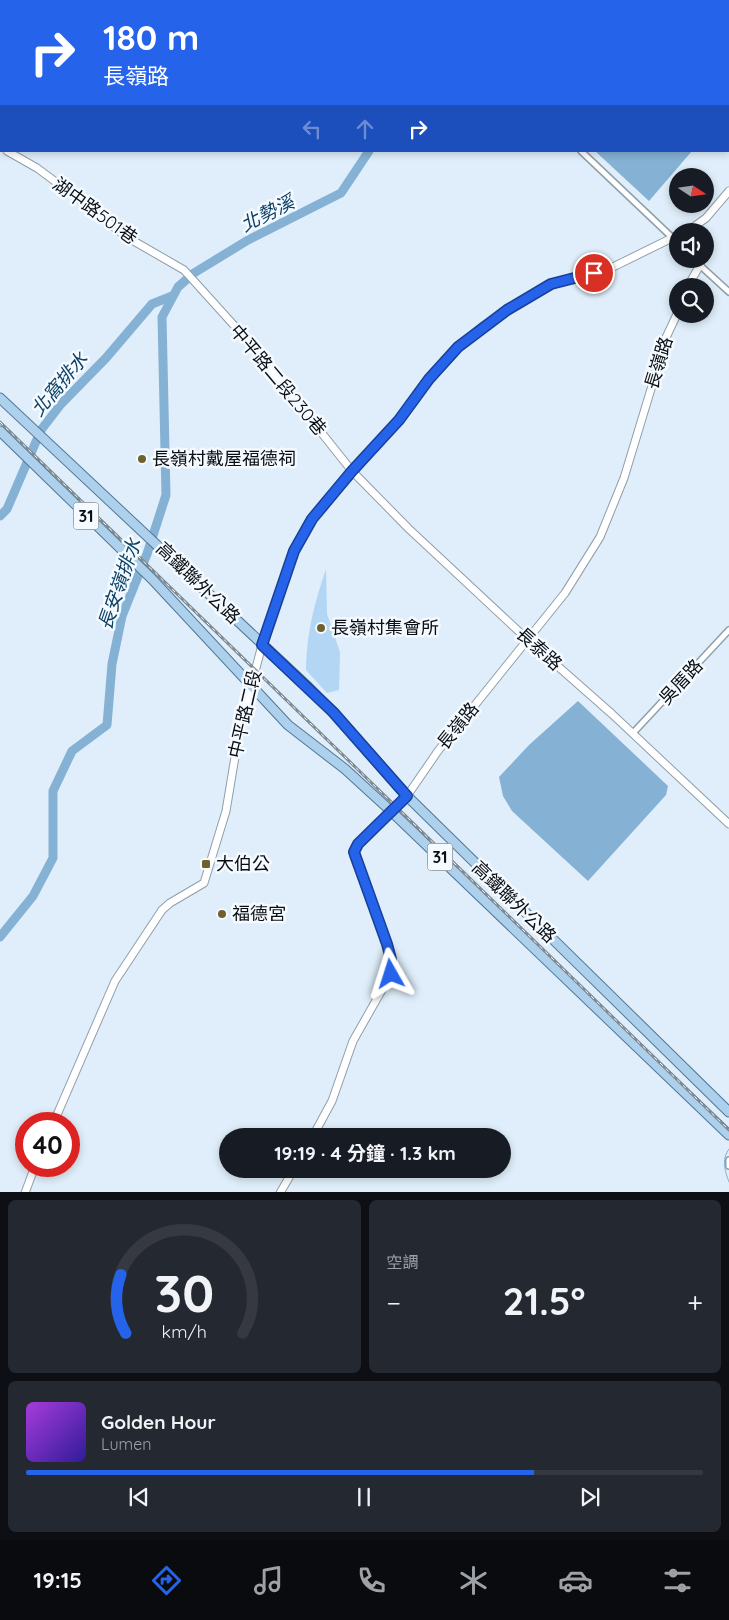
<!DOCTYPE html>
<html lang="zh-TW">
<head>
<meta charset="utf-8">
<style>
	:root { --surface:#171b24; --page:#242831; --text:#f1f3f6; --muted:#9ea1a6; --line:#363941; --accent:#2563eb }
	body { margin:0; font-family:Quicksand,"Noto Sans TC",sans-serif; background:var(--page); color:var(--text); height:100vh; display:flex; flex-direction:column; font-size:19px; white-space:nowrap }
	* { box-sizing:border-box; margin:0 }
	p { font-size:16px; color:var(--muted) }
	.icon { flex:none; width:28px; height:28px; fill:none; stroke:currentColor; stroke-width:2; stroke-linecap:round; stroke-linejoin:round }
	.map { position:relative; height:1192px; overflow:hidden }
	.side { display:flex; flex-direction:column; gap:8px; padding:8px; background:#0d0f14; flex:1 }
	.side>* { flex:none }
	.banner { position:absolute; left:0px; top:0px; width:730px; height:152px; box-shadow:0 2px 8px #0003; background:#2563eb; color:#fff; overflow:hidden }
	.needle { width:32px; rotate:103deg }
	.buttons { position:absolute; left:669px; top:168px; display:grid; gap:10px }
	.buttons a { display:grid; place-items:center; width:45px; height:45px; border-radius:50%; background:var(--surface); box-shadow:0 2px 8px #0003; font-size:25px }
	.speed { position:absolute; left:15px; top:1112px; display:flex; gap:10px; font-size:25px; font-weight:700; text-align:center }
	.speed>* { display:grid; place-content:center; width:65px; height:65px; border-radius:50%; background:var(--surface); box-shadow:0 2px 8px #0003; line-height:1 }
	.speed .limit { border:8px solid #d22; background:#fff; color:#111 }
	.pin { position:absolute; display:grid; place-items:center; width:42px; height:42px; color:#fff; margin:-21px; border:2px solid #fff; border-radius:50%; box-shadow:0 1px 5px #0007 }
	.me { position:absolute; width:55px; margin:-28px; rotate:354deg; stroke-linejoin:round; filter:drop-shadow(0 0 4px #0008) }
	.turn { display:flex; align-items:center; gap:18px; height:105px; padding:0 20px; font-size:22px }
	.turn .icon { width:65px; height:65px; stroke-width:2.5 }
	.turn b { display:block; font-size:35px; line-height:42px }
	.lanes { display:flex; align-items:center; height:48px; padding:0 20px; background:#0003; justify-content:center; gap:25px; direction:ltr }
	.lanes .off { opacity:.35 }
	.big { font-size:38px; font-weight:700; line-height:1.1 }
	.side .card { flex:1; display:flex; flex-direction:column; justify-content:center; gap:8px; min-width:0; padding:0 18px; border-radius:8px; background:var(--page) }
	.side .dial { align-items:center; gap:0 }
	.dial svg { height:130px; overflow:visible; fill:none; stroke:var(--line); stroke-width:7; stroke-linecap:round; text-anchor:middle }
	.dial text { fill:var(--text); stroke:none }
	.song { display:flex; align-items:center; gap:15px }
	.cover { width:60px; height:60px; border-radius:8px; background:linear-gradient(135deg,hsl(280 70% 55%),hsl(250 70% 35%)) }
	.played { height:5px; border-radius:2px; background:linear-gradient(90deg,var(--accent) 75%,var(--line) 75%) }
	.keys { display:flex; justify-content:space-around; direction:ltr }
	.heat { display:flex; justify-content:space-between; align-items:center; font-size:28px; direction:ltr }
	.side .tiles { flex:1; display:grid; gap:8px; grid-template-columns:1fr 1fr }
	.card:last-child { grid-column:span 2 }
	.trip { position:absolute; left:219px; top:1128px; width:292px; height:50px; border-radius:25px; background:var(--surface); box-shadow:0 2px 8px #0003; font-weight:700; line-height:50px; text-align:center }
	.dock { display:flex; height:80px; justify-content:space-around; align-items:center; background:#090b0e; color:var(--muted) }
	.dock .icon { width:35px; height:35px }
	.dock .on { color:var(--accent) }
	.dock b { font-size:22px; color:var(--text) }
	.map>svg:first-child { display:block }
</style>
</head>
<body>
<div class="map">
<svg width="729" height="1193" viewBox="0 0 729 1193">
	<rect width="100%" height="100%" fill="#dfeefa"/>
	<path fill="#b2d6f4" d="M 326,569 L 327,614 L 340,652 L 339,690 L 327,693 L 306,670 C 307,631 314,605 326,569 Z"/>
	<g fill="#85b1d5">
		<polygon points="595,151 692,151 649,201"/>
		<polygon points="578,701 668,786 666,795 588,881 512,811 503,796 499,777 529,745"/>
	</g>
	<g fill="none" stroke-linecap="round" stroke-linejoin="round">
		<g stroke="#85b1d5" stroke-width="1">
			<polyline points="89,1 89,0"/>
			<polyline points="0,152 1,151"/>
			<path d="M 729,1149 C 721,1160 725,1171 729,1182"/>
		</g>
		<g stroke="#85b1d5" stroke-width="9">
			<polyline points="442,1 442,0"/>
			<polyline points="0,516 7,509 41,430 61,404 106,358 152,304 172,296"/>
			<polyline points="0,937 33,896 53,858 53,791 72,751 107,725 112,664 122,616 147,554 166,495 162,317 178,287 194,273 248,240 341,193 369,151"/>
		</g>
		<g stroke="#909ea9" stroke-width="8">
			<g id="minor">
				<polyline points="412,0 415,1"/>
				<polyline points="581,151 678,243"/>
				<polyline points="693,259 729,292"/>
				<polyline points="633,733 729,630"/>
				<polyline points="729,1160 729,1166"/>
			</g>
		</g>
		<g stroke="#909ea9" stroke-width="9">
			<g id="tertiary">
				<polyline points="82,1 83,0"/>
				<polyline points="0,144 1,142"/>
				<polyline points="7,151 37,168 72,194 125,236 184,270 250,343 352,471 409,529 528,640 612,714 729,824"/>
				<polyline points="688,231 706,218 729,191"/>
				<polyline points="688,286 700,265"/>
				<polyline points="53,1124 115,981 162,910 170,903 204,883 226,811 239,733 262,645 294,551 312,519 399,420 429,379 458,347 483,326 551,284 611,268 678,235"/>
				<polyline points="313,1136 332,1101 353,1041 391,974 391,959 387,944 354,857 355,848 407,796 438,751 565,593 600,537 624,478 651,389 663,344 678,312"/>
				<polyline points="25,1193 35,1166"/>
				<polyline points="280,1193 294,1169"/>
			</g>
		</g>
		<g stroke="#507897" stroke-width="11">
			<g id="primary">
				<polyline points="0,398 306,685 333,712 407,796 729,1112"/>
				<polyline points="0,431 152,579 288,725 345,769 392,812 729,1135"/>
			</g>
		</g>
		<use href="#minor" stroke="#fff" stroke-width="5"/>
		<use href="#tertiary" stroke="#fff" stroke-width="7"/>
		<use href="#primary" stroke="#add0ec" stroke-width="9"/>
		<g stroke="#7e8991" stroke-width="3">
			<polyline id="rail" points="0,422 729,1130"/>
		</g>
		<use href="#rail" stroke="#f4faff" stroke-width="1" stroke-dasharray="4" stroke-linecap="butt"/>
	</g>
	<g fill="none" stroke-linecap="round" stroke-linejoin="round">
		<g stroke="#184099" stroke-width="12">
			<polyline id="route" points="391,974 391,959 387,944 354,852 358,844 407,796 333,712 262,645 294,551 312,519 352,471 399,420 429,379 458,347 507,310 551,284 594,273"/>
		</g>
		<use href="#route" stroke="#2563eb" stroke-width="9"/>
	</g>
	<g fill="#6f612e" stroke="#f4faff" stroke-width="2">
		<circle cx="142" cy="459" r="5"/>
		<circle cx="321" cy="628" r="5"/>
		<rect x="201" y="859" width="10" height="10" rx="2.5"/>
		<circle cx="222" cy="914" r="5"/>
	</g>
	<g text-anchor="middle" stroke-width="5" stroke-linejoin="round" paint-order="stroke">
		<g fill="#f4faff" stroke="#505559" stroke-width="1">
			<rect x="73.5" y="502.5" width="25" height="27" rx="4"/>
			<rect x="427.5" y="843.5" width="25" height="27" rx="4"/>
		</g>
		<g font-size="16" font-weight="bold" fill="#090e12">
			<text x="86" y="522">31</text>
			<text x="440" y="863">31</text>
		</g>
		<g font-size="18" fill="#090e12" stroke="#f4faff">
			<text transform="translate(95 211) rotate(36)" y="6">湖中路501巷</text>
			<text transform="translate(659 363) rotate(-73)" y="6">長嶺路</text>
			<text transform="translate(278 380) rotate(50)" y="6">中平路二段230巷</text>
			<text transform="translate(198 583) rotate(44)" y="6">高鐵聯外公路</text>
			<text transform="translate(539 649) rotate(42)" y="6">長泰路</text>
			<text transform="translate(681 682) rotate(-47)" y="6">吳厝路</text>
			<text transform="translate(245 714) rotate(-77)" y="6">中平路二段</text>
			<text transform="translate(458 726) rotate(-51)" y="6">長嶺路</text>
			<text transform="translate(514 902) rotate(44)" y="6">高鐵聯外公路</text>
		</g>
		<g font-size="18" fill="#090e12" stroke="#f4faff" text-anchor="start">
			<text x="152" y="465">長嶺村戴屋福德祠</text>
			<text x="331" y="634">長嶺村集會所</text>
			<text x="216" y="870">大伯公</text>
			<text x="232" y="920">福德宮</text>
		</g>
		<g font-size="19" font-style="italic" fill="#0c4164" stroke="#f4faff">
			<text transform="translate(267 213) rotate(-27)" y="7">北勢溪</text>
			<text transform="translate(59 384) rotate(-50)" y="7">北窩排水</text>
			<text transform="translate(119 584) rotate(-71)" y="7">長安嶺排水</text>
		</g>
	</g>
</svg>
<div class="buttons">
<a><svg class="needle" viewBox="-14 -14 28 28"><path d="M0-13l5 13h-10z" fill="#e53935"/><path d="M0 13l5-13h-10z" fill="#9ea1a6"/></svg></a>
<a><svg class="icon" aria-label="sound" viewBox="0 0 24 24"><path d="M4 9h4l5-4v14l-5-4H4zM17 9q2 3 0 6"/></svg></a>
<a><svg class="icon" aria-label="search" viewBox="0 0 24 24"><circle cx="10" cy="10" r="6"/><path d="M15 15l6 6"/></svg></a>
</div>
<div class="speed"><div class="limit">40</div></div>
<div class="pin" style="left:594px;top:273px;background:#d93025"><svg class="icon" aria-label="arrive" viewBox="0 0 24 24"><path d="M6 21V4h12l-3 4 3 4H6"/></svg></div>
<svg class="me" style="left:391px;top:974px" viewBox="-20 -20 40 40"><path d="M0-17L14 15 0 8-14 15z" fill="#2563eb" stroke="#fff" stroke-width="4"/></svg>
<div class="trip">19:19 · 4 分鐘 · 1.3 km</div>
<div class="banner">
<div class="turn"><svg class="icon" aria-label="right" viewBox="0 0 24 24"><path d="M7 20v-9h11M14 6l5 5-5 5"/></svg><div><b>180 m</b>長嶺路</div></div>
<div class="lanes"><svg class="icon off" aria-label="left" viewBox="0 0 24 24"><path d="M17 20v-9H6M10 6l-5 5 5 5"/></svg><svg class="icon off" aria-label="ahead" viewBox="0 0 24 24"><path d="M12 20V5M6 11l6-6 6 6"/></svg><svg class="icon" aria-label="right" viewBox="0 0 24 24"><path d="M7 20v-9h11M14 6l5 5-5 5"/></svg></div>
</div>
</div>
<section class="side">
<div class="tiles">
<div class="card dial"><svg viewBox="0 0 100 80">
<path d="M14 69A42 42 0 1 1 86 69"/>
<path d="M14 69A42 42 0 0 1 11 33" stroke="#2563eb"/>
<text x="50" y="56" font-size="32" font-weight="700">30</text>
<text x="50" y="72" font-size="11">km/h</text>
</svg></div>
<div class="card"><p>空調</p>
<div class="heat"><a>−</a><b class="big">21.5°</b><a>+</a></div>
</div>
<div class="card">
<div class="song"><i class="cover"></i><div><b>Golden Hour</b><p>Lumen</p></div></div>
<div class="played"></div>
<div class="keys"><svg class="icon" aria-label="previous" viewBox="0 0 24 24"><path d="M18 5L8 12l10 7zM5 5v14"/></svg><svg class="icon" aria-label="pause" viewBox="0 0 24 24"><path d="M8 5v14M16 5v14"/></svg><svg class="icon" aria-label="next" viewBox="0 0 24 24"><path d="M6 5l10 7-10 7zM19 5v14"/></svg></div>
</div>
</div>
</section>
<nav class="dock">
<b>19:15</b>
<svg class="icon on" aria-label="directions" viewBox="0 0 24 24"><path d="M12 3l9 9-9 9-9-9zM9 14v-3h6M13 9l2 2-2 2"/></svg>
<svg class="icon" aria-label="music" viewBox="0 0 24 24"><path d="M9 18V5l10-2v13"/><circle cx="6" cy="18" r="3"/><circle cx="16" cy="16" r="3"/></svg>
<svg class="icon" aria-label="phone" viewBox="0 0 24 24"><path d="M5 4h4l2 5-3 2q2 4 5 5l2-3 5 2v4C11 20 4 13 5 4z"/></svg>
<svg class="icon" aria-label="climate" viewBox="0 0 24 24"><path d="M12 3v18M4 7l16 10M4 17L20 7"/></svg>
<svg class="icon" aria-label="car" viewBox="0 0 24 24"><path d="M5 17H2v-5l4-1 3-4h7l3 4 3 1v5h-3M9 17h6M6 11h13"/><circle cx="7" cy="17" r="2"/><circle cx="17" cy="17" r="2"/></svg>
<svg class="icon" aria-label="filters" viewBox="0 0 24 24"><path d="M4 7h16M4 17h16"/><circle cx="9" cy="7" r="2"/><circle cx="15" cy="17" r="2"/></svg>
</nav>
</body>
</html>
